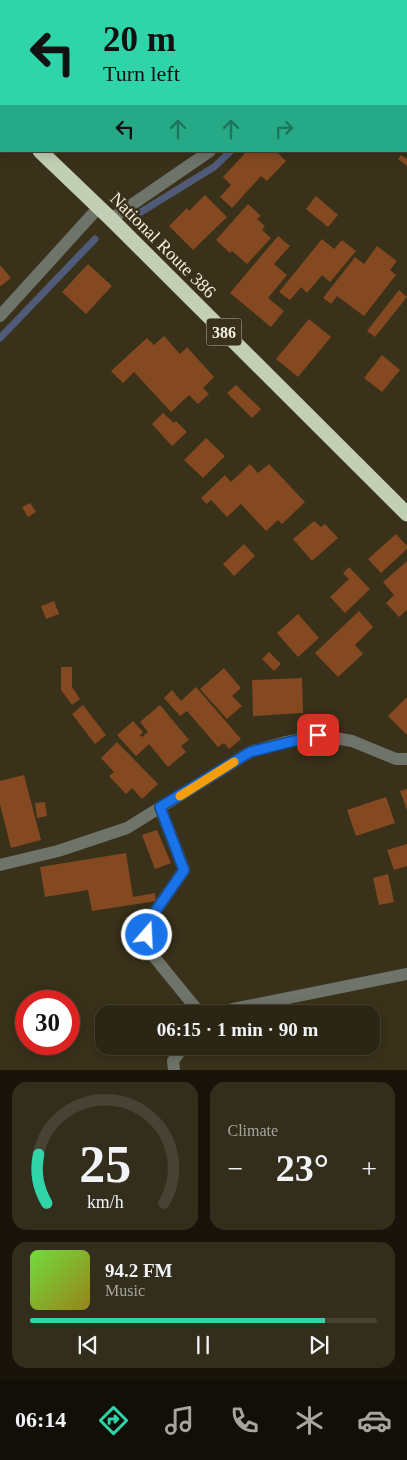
<!DOCTYPE html>
<html lang="en">
<head>
<meta charset="utf-8">
<style>
	:root { --surface:#2b2513; --page:#332d1c; --text:#f1f3f6; --muted:#a6a5a0; --line:#474233; --accent:#30d4a9 }
	body { margin:0; font-family:"Times New Roman",serif; background:var(--page); color:var(--text); height:100vh; display:flex; flex-direction:column; font-size:19px; white-space:nowrap }
	* { box-sizing:border-box; margin:0 }
	p { font-size:16px; color:var(--muted) }
	.icon { flex:none; width:28px; height:28px; fill:none; stroke:currentColor; stroke-width:2; stroke-linecap:round; stroke-linejoin:round }
	.map { position:relative; height:1070px; overflow:hidden }
	.details { display:flex; flex-direction:column; gap:12px; padding:12px; background:#18140a; flex:1 }
	.details>* { flex:none }
	.hud { position:absolute; left:0px; top:0px; width:408px; height:152px; box-shadow:0 2px 12px #0003,0 0 0 1px var(--line); background:#30d4a9; color:#111; overflow:hidden }
	.speed { position:absolute; left:15px; top:990px; display:flex; gap:10px; font-size:25px; font-weight:700; text-align:center }
	.speed>* { display:grid; place-content:center; width:65px; height:65px; border-radius:50%; background:var(--surface); box-shadow:0 2px 12px #0003,0 0 0 1px var(--line); line-height:1 }
	.speed .limit { border:8px solid #d22; background:#fff; color:#111 }
	.pin { position:absolute; display:grid; place-items:center; width:42px; height:42px; color:#fff; margin:-21px; border-radius:10px; box-shadow:0 2px 8px #0006 }
	.me { position:absolute; width:55px; margin:-28px; rotate:19deg; stroke-linejoin:round; filter:drop-shadow(0 0 4px #0008) }
	.turn { display:flex; align-items:center; gap:18px; height:105px; padding:0 20px; font-size:22px }
	.turn .icon { width:65px; height:65px; stroke-width:2.5 }
	.turn b { display:block; font-size:35px; line-height:42px }
	.lanes { display:flex; align-items:center; height:48px; padding:0 20px; background:#0003; justify-content:center; gap:25px; direction:ltr }
	.lanes .off { opacity:.35 }
	.big { font-size:38px; font-weight:700; line-height:1.1 }
	.details .card { flex:1; display:flex; flex-direction:column; justify-content:center; gap:8px; min-width:0; padding:0 18px; border-radius:15px; background:var(--page) }
	.details .dial { align-items:center; gap:0 }
	.dial svg { height:130px; overflow:visible; fill:none; stroke:var(--line); stroke-width:7; stroke-linecap:round; text-anchor:middle }
	.dial text { fill:var(--text); stroke:none }
	.song { display:flex; align-items:center; gap:15px }
	.cover { width:60px; height:60px; border-radius:8px; background:linear-gradient(135deg,hsl(100 70% 55%),hsl(50 70% 35%)) }
	.played { height:5px; border-radius:2px; background:linear-gradient(90deg,var(--accent) 85%,var(--line) 85%) }
	.keys { display:flex; justify-content:space-around; direction:ltr }
	.heat { display:flex; justify-content:space-between; align-items:center; font-size:28px; direction:ltr }
	.details .tiles { flex:1; display:grid; gap:12px; grid-template-columns:1fr 1fr }
	.card:last-child { grid-column:span 2 }
	.trip { position:absolute; left:95px; top:1005px; width:285px; height:50px; border-radius:15px; background:var(--surface); box-shadow:0 2px 12px #0003,0 0 0 1px var(--line); font-weight:700; line-height:50px; text-align:center }
	.tabs { display:flex; height:80px; justify-content:space-around; align-items:center; background:#110f08; color:var(--muted) }
	.tabs .icon { width:35px; height:35px }
	.tabs .selected { color:var(--accent) }
	.tabs b { font-size:22px; color:var(--text) }
	.map>svg:first-child { display:block }
</style>
</head>
<body>
<div class="map">
<svg width="407" height="1070" viewBox="0 0 407 1070">
	<rect width="100%" height="100%" fill="#393119"/>
	<g fill="none" stroke-linecap="round" stroke-linejoin="round">
		<g stroke="#505b7a" stroke-width="7">
			<polyline points="406,12 407,12"/>
			<polyline points="141,212 214,167 231,151"/>
			<polyline points="0,338 95,239"/>
		</g>
	</g>
	<g fill="#844921">
		<polygon points="247,151 276,151 286,161 267,181 261,176 232,208 220,197 231,185 223,177"/>
		<polygon points="401,155 407,159 407,166 398,159"/>
		<polygon points="205,195 227,217 193,250 169,226 187,208 189,211"/>
		<polygon points="316,196 338,215 328,227 306,209"/>
		<polygon points="248,204 261,216 257,219 265,226 262,230 271,238 247,264 232,251 230,253 216,240"/>
		<polygon points="278,236 290,246 274,264 287,275 268,298 284,311 271,327 230,293"/>
		<polygon points="322,239 334,249 342,240 356,251 330,282 322,275 307,293 301,287 290,300 279,292"/>
		<polygon points="377,246 397,261 390,270 396,275 364,316 337,296 331,304 323,298 355,257 364,264"/>
		<polygon points="88,264 112,286 86,314 62,292"/>
		<polygon points="0,265 11,278 1,286 0,285"/>
		<polygon points="399,290 407,297 375,337 367,331"/>
		<polygon points="309,319 331,337 298,377 276,359"/>
		<polygon points="164,336 180,354 187,347 214,377 203,388 209,394 198,404 189,395 171,412 134,372 123,383 111,371 147,338 154,345"/>
		<polygon points="382,355 400,370 382,392 364,378"/>
		<polygon points="236,385 261,409 252,418 227,393"/>
		<polygon points="163,413 174,423 176,421 187,432 172,446 152,424"/>
		<polygon points="206,438 225,456 203,478 184,460"/>
		<polygon points="250,464 258,473 269,464 305,502 282,524 278,520 266,531 241,504 227,517 211,500 207,504 201,498 225,475 231,482"/>
		<polygon points="30,503 36,512 28,517 22,507"/>
		<polygon points="314,521 321,527 325,524 338,538 312,561 293,539"/>
		<polygon points="396,534 407,546 407,549 381,573 368,559"/>
		<polygon points="244,544 255,556 234,576 223,564"/>
		<polygon points="407,561 407,610 399,617 386,603 394,595 383,582"/>
		<polygon points="349,567 370,589 345,613 330,597 349,579 343,573"/>
		<polygon points="54,601 59,614 46,619 41,606"/>
		<polygon points="359,611 373,627 355,645 363,654 338,677 315,653"/>
		<polygon points="298,614 319,638 298,657 277,633"/>
		<polygon points="269,652 281,664 274,671 262,659"/>
		<polygon points="61,667 72,667 72,687 80,699 72,705 61,690"/>
		<polygon points="224,668 241,688 232,696 242,706 227,719 200,689"/>
		<polygon points="302,678 303,713 253,716 252,680"/>
		<polygon points="196,687 241,739 229,749 224,743 218,747 187,711 180,716 164,698 172,690 181,701"/>
		<polygon points="407,697 407,735 388,716"/>
		<polygon points="83,705 106,735 95,744 72,714"/>
		<polygon points="160,705 189,740 181,746 186,752 168,767 149,744 136,756 117,735 133,721 143,732 140,735 146,742 142,737 148,732 140,722"/>
		<polygon points="117,742 158,784 142,799 132,788 126,794 109,776 114,772 101,758"/>
		<polygon points="24,775 41,840 11,848 0,804 0,781"/>
		<polygon points="407,789 407,810 400,791"/>
		<polygon points="386,797 395,823 356,836 347,810"/>
		<polygon points="45,802 47,816 37,818 35,803"/>
		<polygon points="157,830 171,863 155,869 142,835"/>
		<polygon points="407,844 407,866 394,870 387,850"/>
		<polygon points="126,853 133,897 155,893 156,901 92,911 88,890 45,897 40,867"/>
		<polygon points="388,874 394,902 379,905 373,878"/>
	</g>
	<g fill="none" stroke-linecap="round" stroke-linejoin="round">
		<g stroke="#6e7469" stroke-width="12">
			<polyline points="406,52 407,52"/>
			<polyline points="111,219 210,151"/>
			<polyline points="0,316 99,207"/>
			<polyline points="160,807 184,870 148,922 146,947 199,1012"/>
			<polyline points="0,865 58,851 127,828 250,752 286,742 318,735 352,741 396,759 407,759"/>
			<polyline points="218,1014 233,1009 407,974"/>
			<polyline points="174,1070 173,1061 184,1046"/>
		</g>
		<g stroke="#c1cfb4" stroke-width="15">
			<polyline points="0,113 1,114"/>
			<polyline points="40,151 111,219 407,514"/>
		</g>
	</g>
	<g fill="none" stroke-linecap="round" stroke-linejoin="round">
		<g stroke="#114b97" stroke-width="12">
			<polyline id="route" points="147,935 148,922 184,870 160,807 250,752 318,735"/>
		</g>
		<use href="#route" stroke="#1a73e8" stroke-width="9"/>
		<polyline stroke="#f59e0b" stroke-width="9" points="180,796 234,762"/>
	</g>
	<g text-anchor="middle" stroke-width="5" stroke-linejoin="round" paint-order="stroke">
		<rect fill="#393119" stroke="#bbb5a4" stroke-width="1" x="206.5" y="318.5" width="35" height="27" rx="4"/>
		<g font-size="16" font-weight="bold" fill="#f3eedf">
			<text x="224" y="338">386</text>
		</g>
		<g font-size="18" fill="#f3eedf" stroke="#393119">
			<text transform="translate(163 245) rotate(45)" y="6">National Route 386</text>
		</g>
	</g>
</svg>
<div class="speed"><div class="limit">30</div></div>
<div class="pin" style="left:318px;top:735px;background:#d93025"><svg class="icon" aria-label="arrive" viewBox="0 0 24 24"><path d="M6 21V4h12l-3 4 3 4H6"/></svg></div>
<svg class="me" style="left:147px;top:935px" viewBox="-20 -20 40 40"><circle r="17" fill="#1a73e8" stroke="#fff" stroke-width="3"/><path d="M0-11L8 9 0 5-8 9z" fill="#fff"/></svg>
<div class="trip">06:15 · 1 min · 90 m</div>
<div class="hud">
<div class="turn"><svg class="icon" aria-label="left" viewBox="0 0 24 24"><path d="M17 20v-9H6M10 6l-5 5 5 5"/></svg><div><b>20 m</b>Turn left</div></div>
<div class="lanes"><svg class="icon" aria-label="left" viewBox="0 0 24 24"><path d="M17 20v-9H6M10 6l-5 5 5 5"/></svg><svg class="icon off" aria-label="ahead" viewBox="0 0 24 24"><path d="M12 20V5M6 11l6-6 6 6"/></svg><svg class="icon off" aria-label="ahead" viewBox="0 0 24 24"><path d="M12 20V5M6 11l6-6 6 6"/></svg><svg class="icon off" aria-label="right" viewBox="0 0 24 24"><path d="M7 20v-9h11M14 6l5 5-5 5"/></svg></div>
</div>
</div>
<section class="details">
<div class="tiles">
<div class="card dial"><svg viewBox="0 0 100 80">
<path d="M14 69A42 42 0 1 1 86 69"/>
<path d="M14 69A42 42 0 0 1 9 39" stroke="#30d4a9"/>
<text x="50" y="56" font-size="32" font-weight="700">25</text>
<text x="50" y="72" font-size="11">km/h</text>
</svg></div>
<div class="card"><p>Climate</p>
<div class="heat"><a>−</a><b class="big">23°</b><a>+</a></div>
</div>
<div class="card">
<div class="song"><i class="cover"></i><div><b>94.2 FM</b><p>Music</p></div></div>
<div class="played"></div>
<div class="keys"><svg class="icon" aria-label="previous" viewBox="0 0 24 24"><path d="M18 5L8 12l10 7zM5 5v14"/></svg><svg class="icon" aria-label="pause" viewBox="0 0 24 24"><path d="M8 5v14M16 5v14"/></svg><svg class="icon" aria-label="next" viewBox="0 0 24 24"><path d="M6 5l10 7-10 7zM19 5v14"/></svg></div>
</div>
</div>
</section>
<nav class="tabs">
<b>06:14</b>
<svg class="icon selected" aria-label="directions" viewBox="0 0 24 24"><path d="M12 3l9 9-9 9-9-9zM9 14v-3h6M13 9l2 2-2 2"/></svg>
<svg class="icon" aria-label="music" viewBox="0 0 24 24"><path d="M9 18V5l10-2v13"/><circle cx="6" cy="18" r="3"/><circle cx="16" cy="16" r="3"/></svg>
<svg class="icon" aria-label="phone" viewBox="0 0 24 24"><path d="M5 4h4l2 5-3 2q2 4 5 5l2-3 5 2v4C11 20 4 13 5 4z"/></svg>
<svg class="icon" aria-label="climate" viewBox="0 0 24 24"><path d="M12 3v18M4 7l16 10M4 17L20 7"/></svg>
<svg class="icon" aria-label="car" viewBox="0 0 24 24"><path d="M5 17H2v-5l4-1 3-4h7l3 4 3 1v5h-3M9 17h6M6 11h13"/><circle cx="7" cy="17" r="2"/><circle cx="17" cy="17" r="2"/></svg>
</nav>
</body>
</html>
